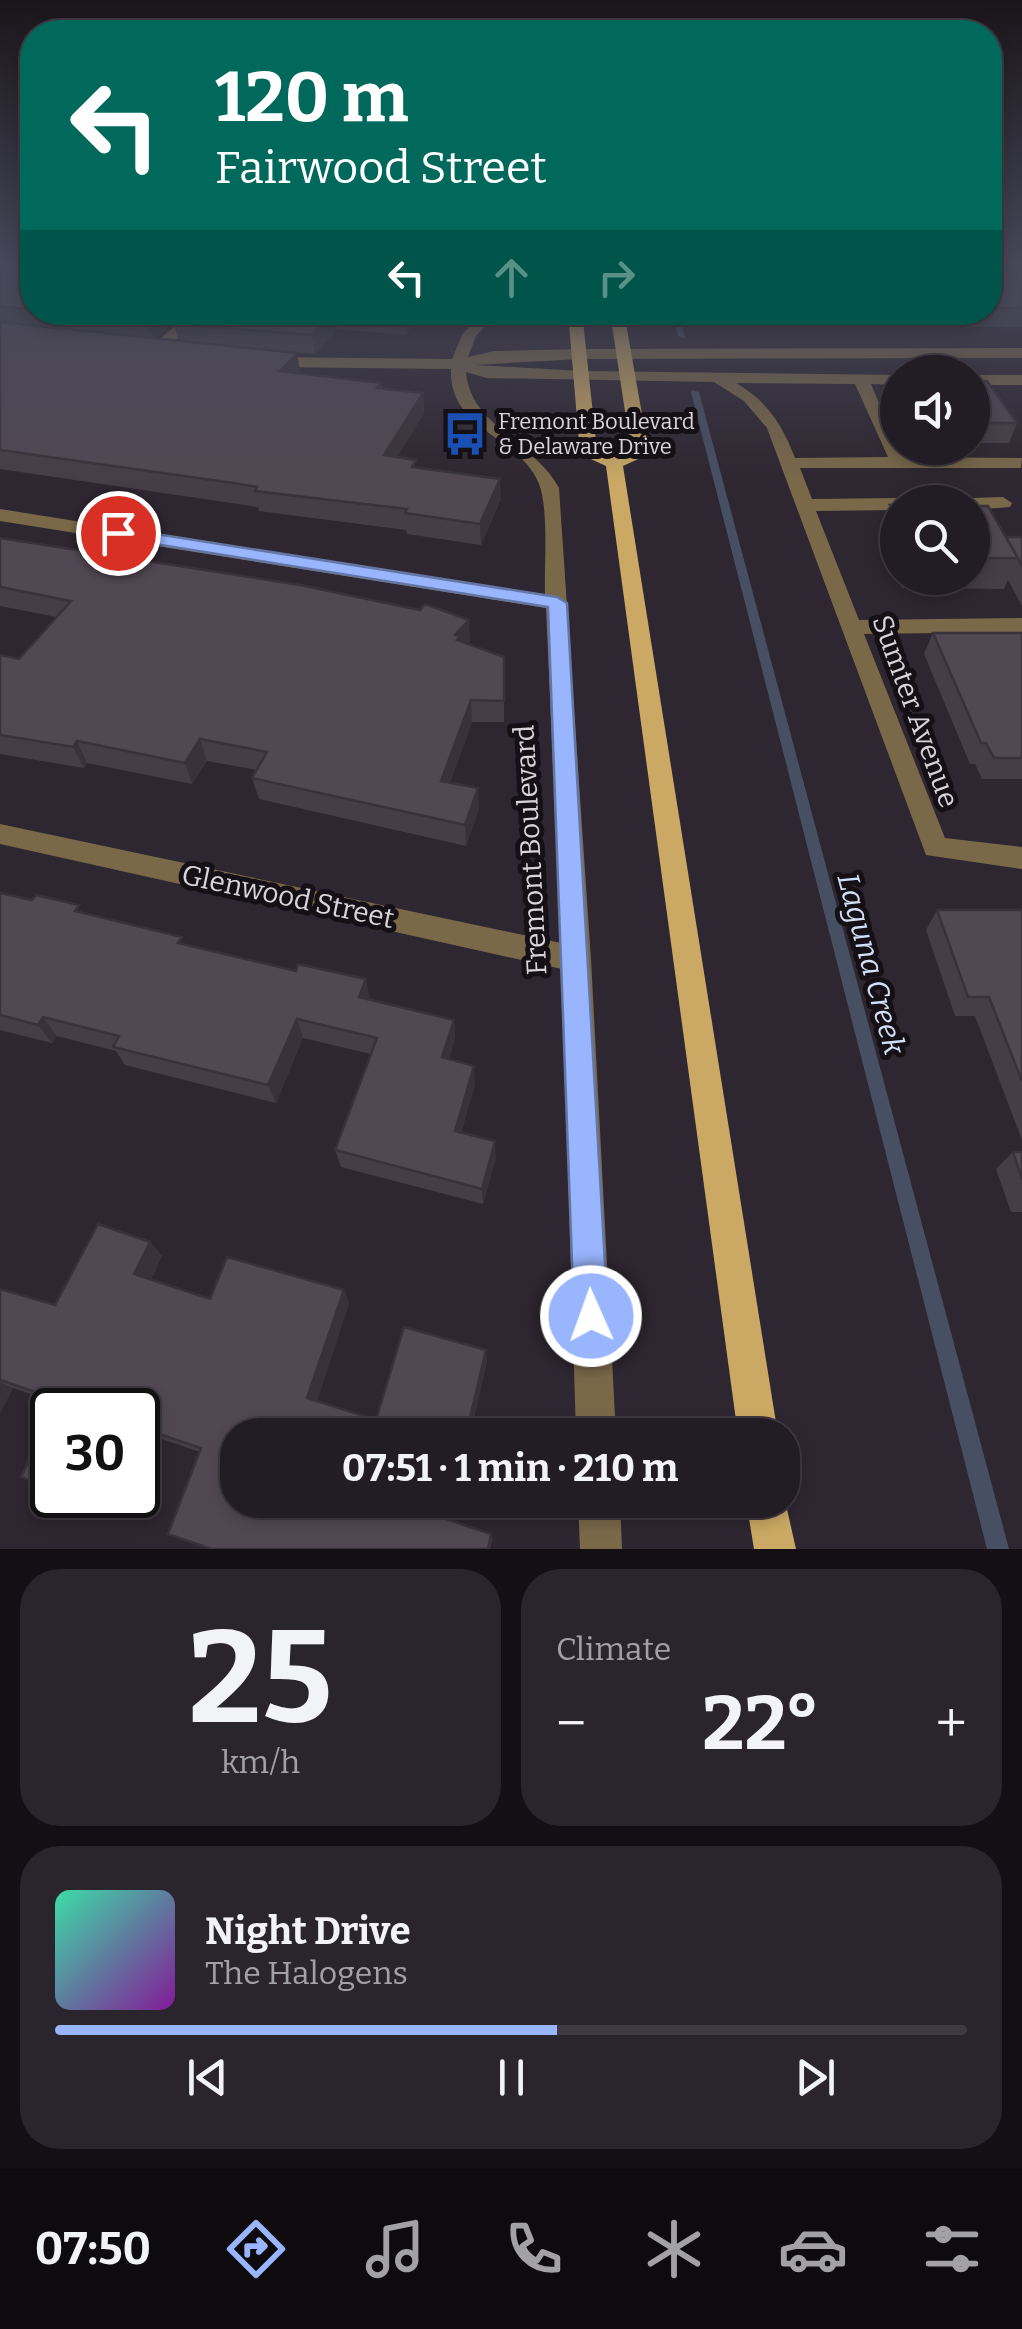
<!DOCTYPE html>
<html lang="en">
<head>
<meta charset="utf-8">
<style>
	:root { --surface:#221c24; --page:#2a252c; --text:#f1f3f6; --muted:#a2a1a6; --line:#3f3a41; --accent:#99b5fd }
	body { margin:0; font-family:Bitter,serif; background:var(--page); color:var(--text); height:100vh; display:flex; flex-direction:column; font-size:38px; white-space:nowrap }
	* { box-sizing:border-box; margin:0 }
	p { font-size:32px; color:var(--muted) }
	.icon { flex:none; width:55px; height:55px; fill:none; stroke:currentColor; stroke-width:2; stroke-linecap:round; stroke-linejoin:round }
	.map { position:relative; height:1549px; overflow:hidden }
	.sheet { display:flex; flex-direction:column; gap:20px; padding:20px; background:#130f14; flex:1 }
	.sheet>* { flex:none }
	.banner { position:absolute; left:20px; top:20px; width:982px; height:305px; border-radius:40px; box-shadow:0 5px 15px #0003,0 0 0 2px var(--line); background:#00695c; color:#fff; overflow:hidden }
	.tools { position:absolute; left:880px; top:355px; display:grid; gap:20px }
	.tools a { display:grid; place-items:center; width:110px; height:110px; border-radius:50%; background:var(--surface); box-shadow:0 5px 15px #0003,0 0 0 2px var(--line); font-size:50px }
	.speed { position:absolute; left:30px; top:1388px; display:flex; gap:20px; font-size:50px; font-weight:700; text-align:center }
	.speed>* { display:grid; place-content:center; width:130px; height:130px; border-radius:50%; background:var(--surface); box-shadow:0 5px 15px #0003,0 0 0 2px var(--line); line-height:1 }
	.speed .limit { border:5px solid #111; border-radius:15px; background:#fff; color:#111 }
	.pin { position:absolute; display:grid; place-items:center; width:85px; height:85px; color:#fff; margin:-42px; border:5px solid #fff; border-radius:50%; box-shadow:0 2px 10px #0007 }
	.me { position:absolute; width:110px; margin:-55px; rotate:358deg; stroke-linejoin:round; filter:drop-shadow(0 0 8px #0008) }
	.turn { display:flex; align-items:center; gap:35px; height:210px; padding:0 30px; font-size:45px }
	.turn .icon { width:130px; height:130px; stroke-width:2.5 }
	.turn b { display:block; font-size:70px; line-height:85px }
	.lanes { display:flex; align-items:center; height:95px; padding:0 30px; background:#0003; justify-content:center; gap:50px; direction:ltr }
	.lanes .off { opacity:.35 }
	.big { font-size:75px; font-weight:700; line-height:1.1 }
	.sheet .tile { flex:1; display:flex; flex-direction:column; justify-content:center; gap:15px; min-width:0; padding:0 35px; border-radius:40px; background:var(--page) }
	.sheet .dial { align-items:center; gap:0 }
	.dial b { font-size:130px; line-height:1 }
	.song { display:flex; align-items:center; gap:30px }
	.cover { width:120px; height:120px; border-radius:15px; background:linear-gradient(135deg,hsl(160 70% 55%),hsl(290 70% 35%)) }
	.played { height:10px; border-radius:5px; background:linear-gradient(90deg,var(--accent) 55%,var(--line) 55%) }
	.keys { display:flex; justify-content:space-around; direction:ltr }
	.heat { display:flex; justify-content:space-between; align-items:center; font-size:55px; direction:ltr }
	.sheet .tiles { flex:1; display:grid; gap:20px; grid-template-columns:1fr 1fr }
	.tile:last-child { grid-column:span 2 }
	.trip { position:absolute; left:220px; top:1418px; width:580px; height:100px; border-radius:40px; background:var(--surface); box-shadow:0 5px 15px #0003,0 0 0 2px var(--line); font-weight:700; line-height:100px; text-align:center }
	.dock { display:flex; height:160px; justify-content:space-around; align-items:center; background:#0e0b0e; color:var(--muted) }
	.dock .icon { width:70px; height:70px }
	.dock .on { color:var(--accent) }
	.dock b { font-size:45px; color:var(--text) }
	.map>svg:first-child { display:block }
</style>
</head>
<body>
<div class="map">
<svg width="1022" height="1549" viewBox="0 0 1022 1549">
	<rect width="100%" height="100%" fill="#2e2630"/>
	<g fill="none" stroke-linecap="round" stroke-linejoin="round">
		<g fill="#474f62" fill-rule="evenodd">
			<polygon points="672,312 679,312 685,338 678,336"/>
			<polygon points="692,390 699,392 1009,1549 987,1549 691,392"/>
		</g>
		<g fill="#7a6949" fill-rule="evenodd">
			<polygon points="191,312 207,312 161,353 151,353 151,347"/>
			<path d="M 482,312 L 498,312 L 476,336 L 468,357 L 494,351 L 580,349 L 1022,348 L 1022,358 L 580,359 L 475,365 L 581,371 L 898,375 L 898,385 L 871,384 L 898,448 L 905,457 L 1022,458 L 1021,468 L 800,468 L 812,499 L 898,498 L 906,502 L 898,502 L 898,510 L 816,511 L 859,620 L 1022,618 L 1022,632 L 864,634 L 945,838 L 1022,847 L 1022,869 L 926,855 L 767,428 L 744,401 L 714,382 L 487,378 L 466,372 C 470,426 535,442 559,488 L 591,959 L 616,1435 L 576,1435 L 562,969 L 0,844 L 0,824 L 561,943 L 546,608 L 0,521 L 0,509 L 545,595 C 544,565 549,510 539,484 C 520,436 448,430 451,369 L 268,367 L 260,362 L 268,357 L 452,359 L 462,335 ZM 736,383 L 855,384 L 888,457 L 795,458 C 782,424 767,401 736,383 Z"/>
			<rect x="972" y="375" width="50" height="10"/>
			<polygon points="1003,497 1012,503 1010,507 972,510 972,502 964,502 972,498"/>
			<polygon points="578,1500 620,1500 622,1549 580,1549"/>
		</g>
		<g fill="#cba964" fill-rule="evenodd">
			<polygon points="568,312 582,312 597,451 614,457 631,451 610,312 624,312 649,454 623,466 778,1435 738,1435 606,466 580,454"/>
			<polygon points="782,1487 796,1549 754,1549 746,1500 782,1500"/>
		</g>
	</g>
	<g fill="#463e47">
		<polygon points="0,266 32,266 32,312 185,312 155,338 178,340 174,324 187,312 434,312 423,326 413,325 405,335 337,329 315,354 297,353 300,372 299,373 381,383 381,388 423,393 424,413 397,457 417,468 501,499 481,545 407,534 406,530 259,511 258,507 238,504 0,469"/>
		<polygon points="990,266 1022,266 1022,327 873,327 864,312 990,312"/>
		<polygon points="762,312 821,312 818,327 780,327"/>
		<polygon points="972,381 1017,423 1009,443 972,443"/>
		<polygon points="890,505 898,505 898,577 880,535"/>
		<polygon points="972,506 1006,537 1022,537 1022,606 1008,580 1004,589 902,588 898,578 972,578"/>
		<polygon points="0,538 470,641 467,644 504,657 504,722 472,722 450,783 479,809 466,846 259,799 252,778 257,770 207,761 192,784 87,763 84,768 0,754 0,655 19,659 56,617 0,606"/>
		<polygon points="933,633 1022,633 1022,779 982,779 975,764 970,764 924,654"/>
		<polygon points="0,893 84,913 186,945 296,971 366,979 369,1000 454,1020 455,1038 449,1059 475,1084 461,1133 496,1158 483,1204 341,1167 335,1150 371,1054 303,1038 276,1103 125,1065 116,1051 57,1036 52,1043 0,1030"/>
		<polygon points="937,910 1022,910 1022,1140 975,1016 955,1016 926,930"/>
		<polygon points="1013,1152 1022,1152 1022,1212 1011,1212 996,1169"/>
		<polygon points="98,1224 150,1242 162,1256 151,1279 210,1299 227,1257 344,1290 349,1303 317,1401 376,1420 404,1327 486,1350 487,1361 470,1435 238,1435 238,1500 454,1500 449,1520 491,1534 492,1539 490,1549 211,1549 168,1534 200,1452 150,1435 138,1464 138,1410 54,1410 57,1403 13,1388 0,1413 0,1289 55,1305"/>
	</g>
	<g fill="#39323a">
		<polygon points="158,312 185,312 153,340 148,321"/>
		<polygon points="333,312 335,312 337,329 315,354 312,335"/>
		<polygon points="407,312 412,312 413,325 405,335 404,317"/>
		<polygon points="422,312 434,312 423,326"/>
		<polygon points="297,353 300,372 284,391 280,371"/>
		<polygon points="423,393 424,413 386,476 384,455"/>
		<polygon points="500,479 501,499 481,545 480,524"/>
		<polygon points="469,620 470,641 461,651 455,635"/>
		<polygon points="471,700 472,722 443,802 441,781"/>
		<polygon points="200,739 207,761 192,784 185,763"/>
		<polygon points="77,741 87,763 84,768 73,747"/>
		<polygon points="478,788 479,809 466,846 465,825"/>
		<polygon points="366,979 370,998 363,1016 359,997"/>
		<polygon points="43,1017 57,1036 52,1043 38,1025"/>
		<polygon points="297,1019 303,1038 276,1103 268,1085"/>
		<polygon points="454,1020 455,1038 444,1075 442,1057"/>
		<polygon points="474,1066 475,1084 457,1148 455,1131"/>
		<polygon points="495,1141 496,1158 483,1204 482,1189"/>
		<polygon points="150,1242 162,1256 147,1287 134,1274"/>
		<polygon points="344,1290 349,1303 315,1408 307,1398"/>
		<polygon points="486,1350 487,1361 470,1435 466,1435"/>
		<polygon points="0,1382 13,1388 0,1413"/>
		<polygon points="138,1428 150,1435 138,1464"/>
		<polygon points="105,1495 124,1495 117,1513 100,1507"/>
		<polygon points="450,1500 454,1500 448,1524 446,1519"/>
	</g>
	<g fill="#514853" stroke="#39323a" stroke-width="2.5">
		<polygon points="0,266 32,266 32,310 0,306"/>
		<rect x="990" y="266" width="32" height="42"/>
		<polygon points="60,312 158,312 148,321"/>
		<polygon points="187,312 333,312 312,335 174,324"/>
		<polygon points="358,312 407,312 404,317"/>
		<polygon points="0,322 297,353 280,371 381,383 377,388 423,393 384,455 416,460 412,467 500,479 480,524 405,513 407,509 255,491 257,487 233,483 0,450"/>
		<polygon points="972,381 987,381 1017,423 972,423"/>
		<polygon points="890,505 898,505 898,522"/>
		<polygon points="972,506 988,506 1018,558 972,558"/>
		<polygon points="1006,537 1022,537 1022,566 1018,558"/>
		<polygon points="0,538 300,585 420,610 425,604 469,620 455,635 460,636 457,640 504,657 504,701 471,700 441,781 478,788 465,825 252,778 267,752 200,739 185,763 77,741 73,747 0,735 0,655 19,659 71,601 0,587"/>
		<polygon points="933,633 1022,633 1022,758 994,758 986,743 981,743"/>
		<polygon points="0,893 32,900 36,895 79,905 75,911 182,937 178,943 296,971 298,964 366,979 359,997 454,1020 442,1057 474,1066 455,1131 495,1141 482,1189 335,1150 377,1038 297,1019 268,1085 113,1047 119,1036 43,1017 38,1025 0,1015"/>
		<polygon points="937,910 1022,910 1022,1081 989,997 968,997"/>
		<polygon points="1013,1152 1022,1152 1022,1179"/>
		<polygon points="98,1224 150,1242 134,1274 210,1299 227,1257 344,1290 307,1398 376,1420 404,1327 486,1350 466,1435 238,1435 238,1500 450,1500 446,1519 491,1534 488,1549 211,1549 168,1534 201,1448 138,1427 138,1410 54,1410 59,1400 0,1380 0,1289 55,1305"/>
		<polygon points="52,1412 52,1489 21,1477"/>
		<polygon points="69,1495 105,1495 100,1507"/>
	</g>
	<linearGradient id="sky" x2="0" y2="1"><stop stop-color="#19151a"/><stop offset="0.55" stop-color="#464759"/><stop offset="1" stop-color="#464759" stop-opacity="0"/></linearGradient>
	<rect width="1022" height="483" fill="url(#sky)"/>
	<polygon fill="#99b5fd" stroke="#6376a4" stroke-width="2.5" points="118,528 557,597 567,603 608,1316 603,1328 591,1333 579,1328 574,1316 548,607 111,537 109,533"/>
	<defs>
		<g id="bus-bare" transform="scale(3.45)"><path d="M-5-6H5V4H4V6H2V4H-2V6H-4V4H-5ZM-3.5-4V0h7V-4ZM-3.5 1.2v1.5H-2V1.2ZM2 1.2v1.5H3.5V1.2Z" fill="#1a4fb4" stroke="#141015" stroke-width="2.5" paint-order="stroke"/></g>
	</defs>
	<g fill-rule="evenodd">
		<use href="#bus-bare" x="465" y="434"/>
	</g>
	<g text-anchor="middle" stroke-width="10" stroke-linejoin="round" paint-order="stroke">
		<g font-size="22" fill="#d9d3da" stroke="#141015" text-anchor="start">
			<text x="498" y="429">Fremont Boulevard<tspan x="498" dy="25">&amp; Delaware Drive</tspan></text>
		</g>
		<g font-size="28" fill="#d9d3da" stroke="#141015">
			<text transform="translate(916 711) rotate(70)" y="10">Sumter Avenue</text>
			<text transform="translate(530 850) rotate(-93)" y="10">Fremont Boulevard</text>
			<text transform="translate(288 896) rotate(12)" y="10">Glenwood Street</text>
		</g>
		<g font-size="30" font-style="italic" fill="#d4e0f7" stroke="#141015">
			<text transform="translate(871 964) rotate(75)" y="10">Laguna Creek</text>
		</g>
	</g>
</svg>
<div class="tools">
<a><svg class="icon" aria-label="sound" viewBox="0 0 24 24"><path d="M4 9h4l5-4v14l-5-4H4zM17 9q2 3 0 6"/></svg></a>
<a><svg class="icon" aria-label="search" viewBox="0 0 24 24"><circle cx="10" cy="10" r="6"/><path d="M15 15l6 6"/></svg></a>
</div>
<div class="speed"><div class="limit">30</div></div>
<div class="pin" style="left:118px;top:533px;background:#d93025"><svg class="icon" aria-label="arrive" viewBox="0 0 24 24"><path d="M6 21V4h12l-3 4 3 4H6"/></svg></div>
<svg class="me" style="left:591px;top:1316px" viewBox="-20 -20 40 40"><circle r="17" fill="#99b5fd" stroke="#fff" stroke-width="3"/><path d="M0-11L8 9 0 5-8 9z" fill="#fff"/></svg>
<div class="trip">07:51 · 1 min · 210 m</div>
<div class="banner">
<div class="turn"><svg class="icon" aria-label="left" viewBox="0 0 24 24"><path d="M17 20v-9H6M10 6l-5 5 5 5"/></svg><div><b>120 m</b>Fairwood Street</div></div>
<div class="lanes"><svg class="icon" aria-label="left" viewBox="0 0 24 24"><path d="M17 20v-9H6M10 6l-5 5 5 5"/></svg><svg class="icon off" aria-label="ahead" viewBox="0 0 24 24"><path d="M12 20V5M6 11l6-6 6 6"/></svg><svg class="icon off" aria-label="right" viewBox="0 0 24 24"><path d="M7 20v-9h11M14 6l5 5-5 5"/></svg></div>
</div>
</div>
<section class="sheet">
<div class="tiles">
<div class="tile dial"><b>25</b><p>km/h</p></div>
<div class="tile"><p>Climate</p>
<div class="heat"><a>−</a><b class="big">22°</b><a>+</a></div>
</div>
<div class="tile">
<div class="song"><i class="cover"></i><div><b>Night Drive</b><p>The Halogens</p></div></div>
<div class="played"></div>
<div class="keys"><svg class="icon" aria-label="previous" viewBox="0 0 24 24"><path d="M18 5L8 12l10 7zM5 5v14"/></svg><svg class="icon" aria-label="pause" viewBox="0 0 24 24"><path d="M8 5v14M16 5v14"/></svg><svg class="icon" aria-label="next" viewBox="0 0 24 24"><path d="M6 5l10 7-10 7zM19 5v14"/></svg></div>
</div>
</div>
</section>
<nav class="dock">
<b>07:50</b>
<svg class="icon on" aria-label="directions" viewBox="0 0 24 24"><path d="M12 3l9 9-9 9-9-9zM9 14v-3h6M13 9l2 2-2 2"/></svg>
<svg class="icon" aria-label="music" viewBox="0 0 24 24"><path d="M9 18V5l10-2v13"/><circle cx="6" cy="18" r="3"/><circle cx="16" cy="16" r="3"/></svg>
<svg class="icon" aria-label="phone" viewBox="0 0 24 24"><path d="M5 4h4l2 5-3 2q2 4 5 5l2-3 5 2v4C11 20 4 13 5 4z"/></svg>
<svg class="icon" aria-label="climate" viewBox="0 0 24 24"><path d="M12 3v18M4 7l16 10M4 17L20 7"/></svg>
<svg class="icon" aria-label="car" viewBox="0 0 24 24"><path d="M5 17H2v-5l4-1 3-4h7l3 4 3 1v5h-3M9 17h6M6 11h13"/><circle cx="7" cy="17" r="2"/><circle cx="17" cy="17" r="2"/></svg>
<svg class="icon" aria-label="filters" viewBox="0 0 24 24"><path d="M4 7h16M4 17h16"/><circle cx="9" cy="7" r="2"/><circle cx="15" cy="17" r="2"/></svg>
</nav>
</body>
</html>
